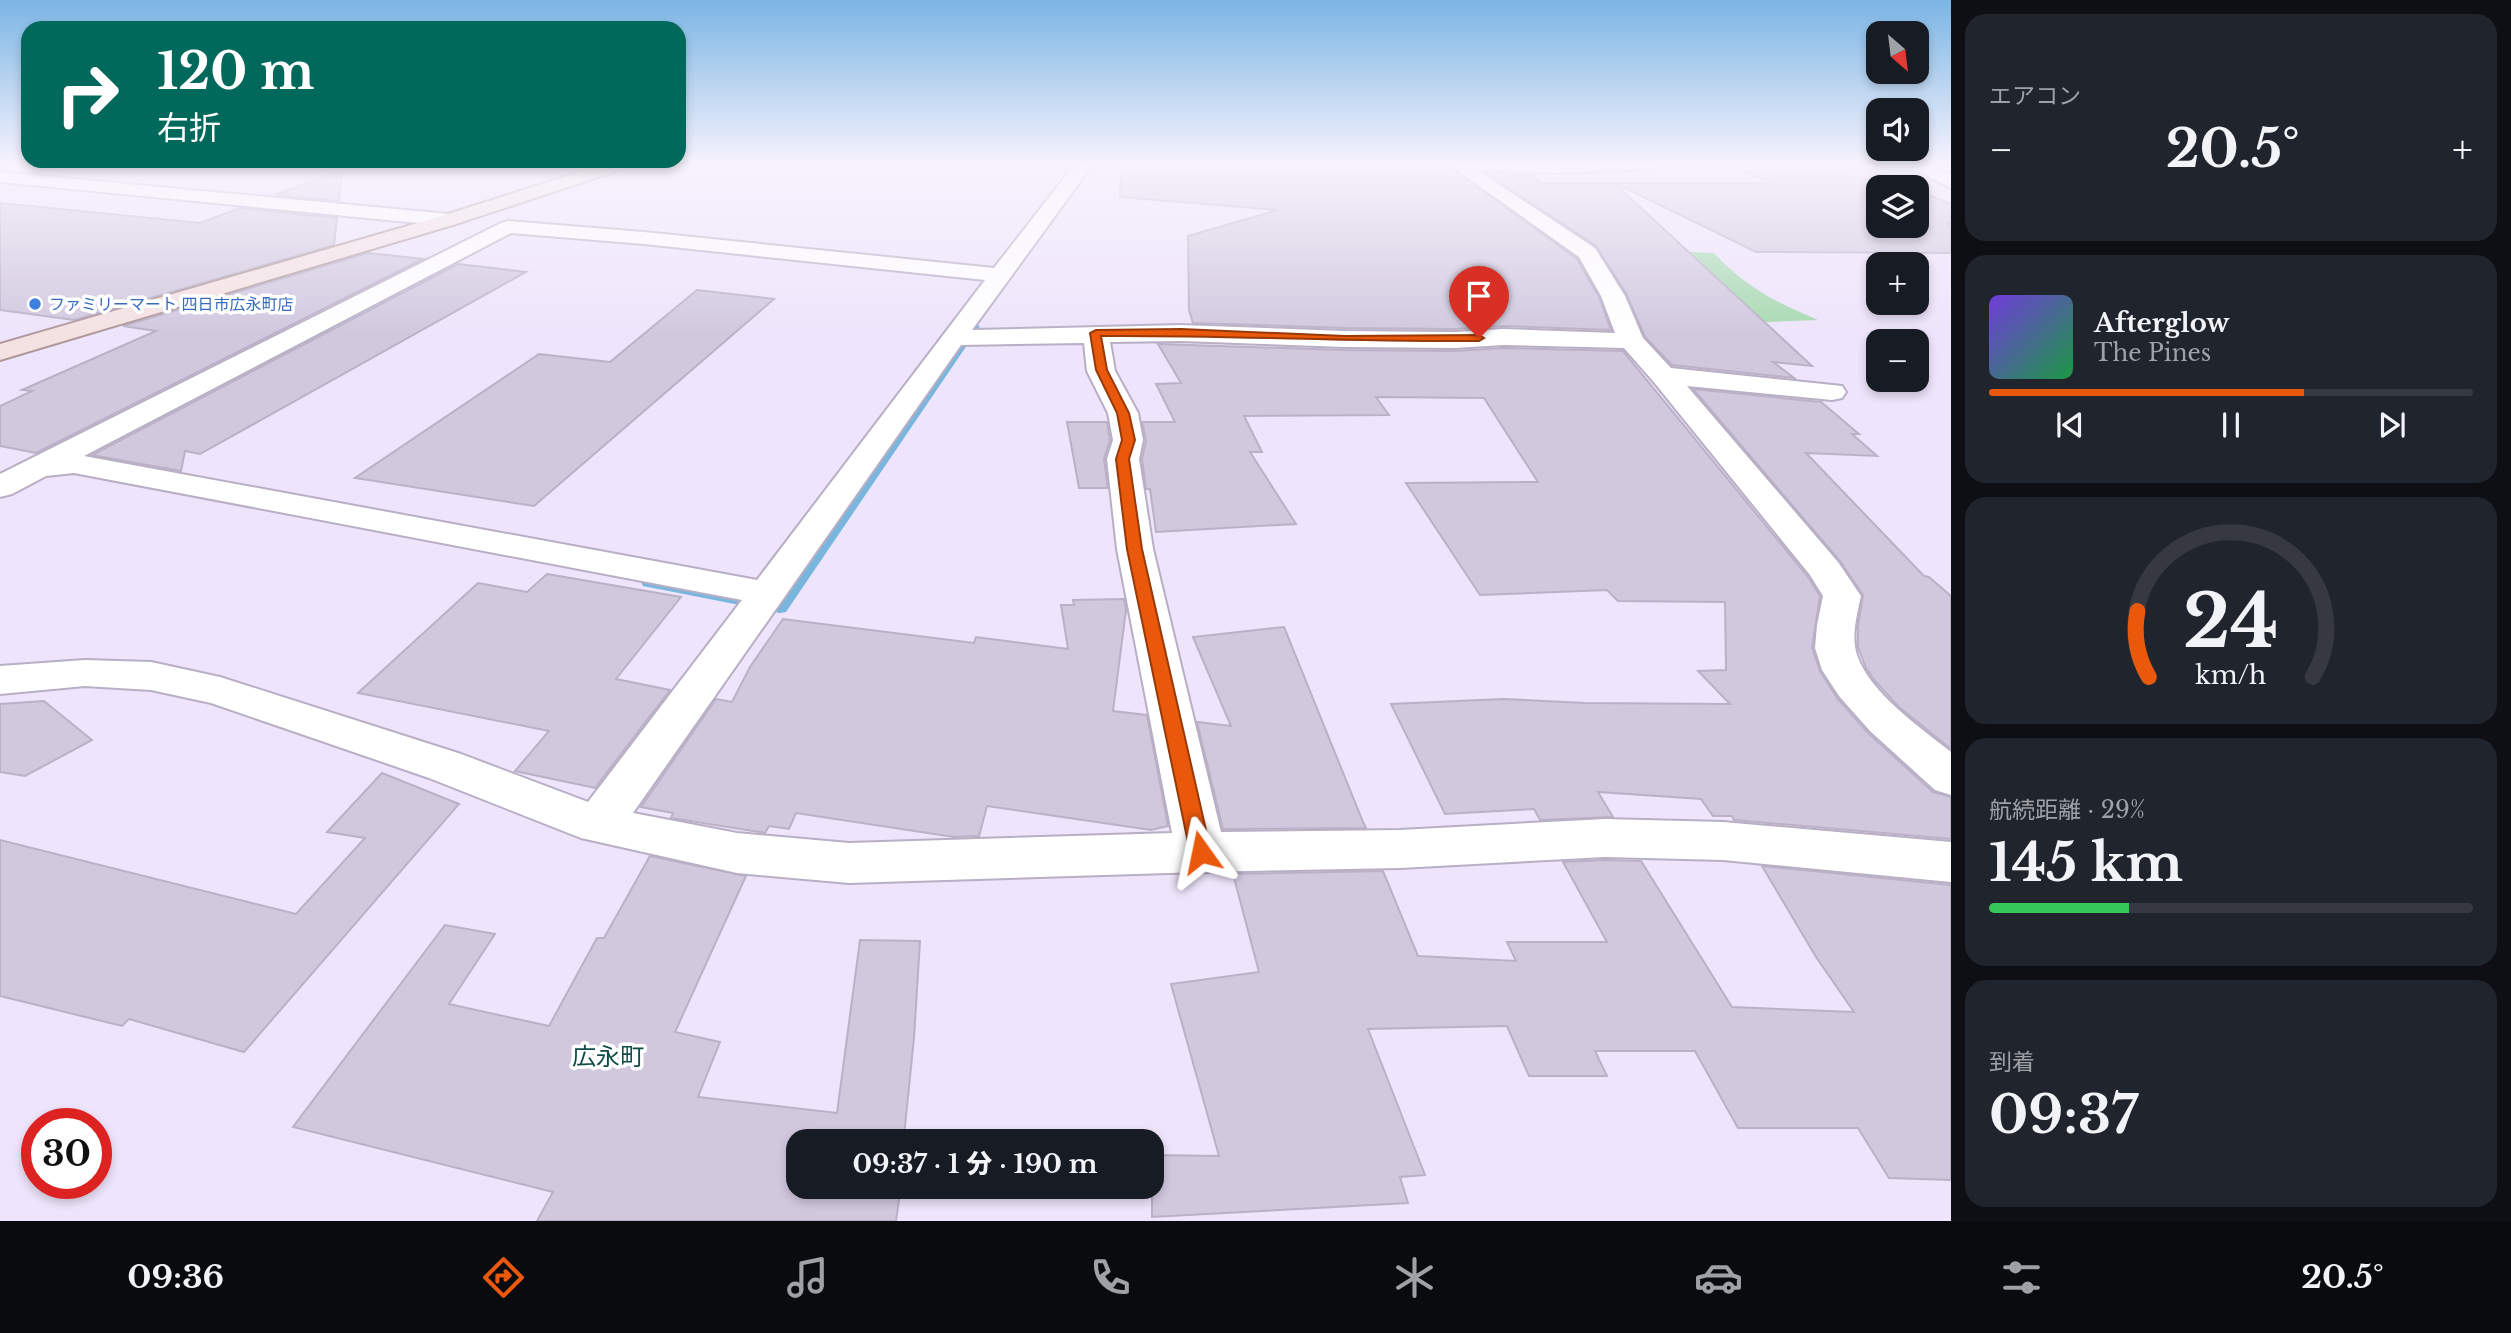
<!DOCTYPE html>
<html lang="ja">
<head>
<meta charset="utf-8">
<style>
	:root { --surface:#171b24; --page:#20242c; --text:#f1f3f6; --muted:#9ea1a6; --line:#363941; --accent:#ea580c }
	body { margin:0; font-family:"Libre Baskerville","Noto Sans JP",serif; background:var(--page); color:var(--text); height:100vh; display:flex; flex-direction:column; font-size:26px; white-space:nowrap }
	* { box-sizing:border-box; margin:0 }
	p { font-size:23px; color:var(--muted) }
	.icon { flex:none; width:38px; height:38px; fill:none; stroke:currentColor; stroke-width:2; stroke-linecap:round; stroke-linejoin:round }
	.map { position:relative; flex:1; overflow:hidden }
	.drawer { display:flex; flex-direction:column; gap:14px; padding:14px; background:#0d0f14; width:560px }
	.drawer>* { flex:none }
	.top-card { position:absolute; left:21px; top:21px; width:665px; height:147px; border-radius:21px; box-shadow:0 4px 10px #0003; background:#00695c; color:#fff; overflow:hidden }
	.needle { width:46px; rotate:152deg }
	.buttons { position:absolute; left:1866px; top:21px; display:grid; gap:14px }
	.buttons a { display:grid; place-items:center; width:63px; height:63px; border-radius:14px; background:var(--surface); box-shadow:0 4px 10px #0003; font-size:35px }
	.speed { position:absolute; left:21px; top:1108px; display:flex; gap:14px; font-size:35px; font-weight:700; text-align:center }
	.speed>* { display:grid; place-content:center; width:91px; height:91px; border-radius:50%; background:var(--surface); box-shadow:0 4px 10px #0003; line-height:1 }
	.speed .limit { border:10px solid #d22; background:#fff; color:#111 }
	.pin { position:absolute; display:grid; place-items:center; width:60px; height:60px; color:#fff; margin:-72px -30px; border-radius:50% 50% 50% 0; rotate:-45deg; box-shadow:0 0 7px #0007 }
	.pin .icon { rotate:45deg }
	.me { position:absolute; width:77px; margin:-38px; rotate:348deg; stroke-linejoin:round; filter:drop-shadow(0 0 5px #0008) }
	.turn { display:flex; align-items:center; gap:24px; height:147px; padding:0 21px; font-size:32px }
	.turn .icon { width:91px; height:91px; stroke-width:2.5 }
	.turn b { display:block; font-size:49px; line-height:60px }
	.big { font-size:52px; font-weight:800; line-height:1.1 }
	.drawer .widget { flex:1; display:flex; flex-direction:column; justify-content:center; gap:10px; min-width:0; padding:0 24px; border-radius:21px; background:var(--page) }
	.drawer .dial { align-items:center; gap:0 }
	.dial svg { height:182px; overflow:visible; fill:none; stroke:var(--line); stroke-width:7; stroke-linecap:round; text-anchor:middle }
	.dial text { fill:var(--text); stroke:none }
	.song { display:flex; align-items:center; gap:21px }
	.cover { width:84px; height:84px; border-radius:10px; background:linear-gradient(135deg,hsl(260 70% 55%),hsl(140 70% 35%)) }
	.played { height:7px; border-radius:4px; background:linear-gradient(90deg,var(--accent) 65%,var(--line) 65%) }
	.keys { display:flex; justify-content:space-around; direction:ltr }
	.heat { display:flex; justify-content:space-between; align-items:center; font-size:38px; direction:ltr }
	.charge { height:10px; border-radius:5px; background:linear-gradient(90deg,#34c759 29%,var(--line) 0) }
	.trip { position:absolute; left:786px; top:1129px; width:378px; height:70px; border-radius:21px; background:var(--surface); box-shadow:0 4px 10px #0003; font-weight:800; line-height:70px; text-align:center }
	.tab-bar { display:flex; height:112px; justify-content:space-around; align-items:center; background:#090b0e; color:var(--muted) }
	.tab-bar .icon { width:49px; height:49px }
	.tab-bar .selected { color:var(--accent) }
	.tab-bar b { font-size:32px; color:var(--text) }
	main { display:flex; flex:1; min-height:0 }
	.map>svg:first-child { display:block }
</style>
</head>
<body>
<main>
<div class="map">
<svg width="1951" height="1221" viewBox="0 0 1951 1221">
	<rect width="100%" height="100%" fill="#eee4fb"/>
	<path fill="#a7dab0" d="M 1643,250 L 1714,253 C 1748,289 1774,301 1818,320 L 1767,322 L 1630,315 L 1600,252 Z"/>
	<g fill="none" stroke-linecap="round" stroke-linejoin="round">
		<polygon fill="#79b6de" fill-rule="evenodd" points="970,324 980,326 786,612 780,613 643,586 641,582 649,577 776,602"/>
	</g>
	<g fill="#d1c8de" stroke="#bab1c7" stroke-width="2">
		<polygon points="1121,164 1380,164 1426,167 1424,164 1446,164 1577,259 1599,297 1611,330 1503,326 1455,329 1345,328 1193,323 1189,310 1188,236 1278,210 1120,197"/>
		<polygon points="342,170 339,201 275,195"/>
		<polygon points="1868,170 1910,187 1878,187 1878,226 1916,226 1916,190 1951,204 1951,223 1947,224 1951,225 1951,253 1756,252 1615,183 1771,183 1745,172"/>
		<polygon points="1486,173 1534,175 1540,183 1614,183 1812,366 1773,362 1794,378 1672,365 1645,337 1627,295 1596,246"/>
		<polygon points="0,203 200,223 240,208 337,218 334,245 74,320 0,310"/>
		<polygon points="368,253 423,259 36,453 0,446 0,406 32,391 22,390 156,331 123,326"/>
		<polygon points="458,264 526,272 200,454 185,451 181,471 92,455"/>
		<polygon points="697,290 774,299 534,506 355,478 539,354 610,362"/>
		<polygon points="1158,344 1345,350 1455,351 1503,348 1623,351 1808,577 1820,596 1812,648 1820,671 1837,698 1868,733 1933,792 1951,797 1951,839 1734,820 1732,816 1713,816 1701,799 1598,792 1613,817 1540,820 1534,809 1445,814 1391,704 1503,699 1585,703 1730,704 1698,671 1726,670 1725,602 1618,601 1607,590 1480,595 1406,483 1538,482 1484,398 1376,397 1389,415 1244,416 1262,452 1250,452 1296,524 1156,532 1150,489 1146,489 1142,459 1146,441 1142,422 1175,422 1156,384 1181,383"/>
		<polygon points="1693,389 1821,402 1859,434 1852,434 1877,456 1806,453 1924,576 1929,577 1951,596 1951,749 1899,707 1875,681 1866,668 1858,647 1858,626 1863,595 1840,561"/>
		<polygon points="1067,422 1107,422 1110,440 1104,459 1108,488 1079,488"/>
		<polygon points="547,574 681,597 616,679 670,690 595,788 515,771 549,731 358,693 478,583 527,592"/>
		<polygon points="1124,599 1126,610 1113,711 1147,715 1168,826 1151,830 987,806 979,836 954,837 796,813 789,829 769,826 765,833 671,818 673,813 641,807 716,699 732,702 750,667 783,619 974,643 976,637 1068,649 1061,605 1074,605 1073,600"/>
		<polygon points="1284,627 1363,822 1366,828 1223,829 1197,722 1231,726 1193,637"/>
		<polygon points="44,701 92,740 25,776 0,772 0,704"/>
		<polygon points="382,773 459,804 244,1052 129,1019 122,1026 0,996 0,840 296,914 365,838 327,832"/>
		<polygon points="650,856 746,876 675,1032 720,1042 698,1097 837,1113 860,940 920,941 914,1038 904,1136 909,1137 908,1141 798,1141 798,1186 901,1186 896,1221 537,1221 553,1192 293,1127 445,925 495,934 449,1004 549,1026 597,938 604,938"/>
		<polygon points="1605,860 1641,861 1732,1007 1854,1012 1816,957 1762,866 1951,885 1951,1180 1889,1178 1858,1128 1738,1128 1695,1051 1595,1051 1607,1076 1529,1076 1507,1026 1368,1029 1425,1175 1400,1177 1408,1203 1152,1217 1152,1155 1219,1156 1171,984 1259,972 1233,874 1383,871 1418,956 1516,961 1507,942 1607,942 1563,862"/>
	</g>
	<g fill="none" stroke-linecap="round" stroke-linejoin="round">
		<g stroke="#b8afc5" stroke-width="4">
			<g id="minor">
				<path d="M 1075,164 L 1093,164 L 972,330 L 1181,325 L 1345,331 L 1455,332 L 1503,329 L 1615,333 L 1601,296 L 1579,257 L 1448,164 L 1658,164 L 1656,168 L 1650,169 L 1557,173 L 1477,170 L 1595,248 L 1625,296 L 1643,338 L 1671,368 L 1842,386 L 1846,392 L 1842,398 L 1832,400 L 1687,386 L 1838,562 L 1861,596 C 1857,615 1851,636 1857,655 C 1869,692 1922,729 1951,752 L 1951,795 L 1935,790 L 1870,731 L 1839,696 L 1822,670 L 1815,648 L 1817,625 L 1823,596 L 1810,575 L 1653,381 L 1624,348 L 1503,345 L 1455,348 L 1345,347 L 1181,341 L 1110,342 L 1115,371 L 1138,413 L 1143,440 L 1139,459 L 1153,549 L 1221,832 L 1400,830 L 1605,819 L 1723,822 L 1951,842 L 1951,882 L 1723,860 L 1605,857 L 1400,868 L 1201,872 L 849,883 L 737,873 L 581,838 L 429,778 L 211,703 L 151,690 L 85,686 L 0,694 L 0,666 L 85,660 L 151,662 L 220,677 L 461,754 L 588,802 L 742,600 L 74,473 L 46,476 L 12,494 L 0,497 L 0,474 L 501,223 L 508,221 L 644,232 L 994,268 ZM 511,233 L 644,244 L 985,280 L 757,580 L 84,456 ZM 1084,343 L 1087,371 L 1108,413 L 1113,440 L 1107,459 L 1117,549 L 1172,833 L 849,843 L 737,833 L 633,813 L 961,345 Z"/>
				<polygon points="1877,164 1931,164 1951,175 1951,188 1918,171 1886,169"/>
				<polygon points="0,172 449,214 456,216 459,220 456,224 449,226 0,182"/>
			</g>
		</g>
		<g stroke="#ae989c" stroke-width="4">
			<polygon id="primary" points="604,164 629,164 626,168 456,224 0,360 0,344 442,216"/>
		</g>
		<use href="#minor" fill="#fff" fill-rule="evenodd"/>
		<use href="#primary" fill="#f4e2e2" fill-rule="evenodd"/>
	</g>
	<linearGradient id="sky" x2="0" y2="1"><stop stop-color="#7bb5e4"/><stop offset="0.49" stop-color="#f7f3fd"/><stop offset="1" stop-color="#f7f3fd" stop-opacity="0"/></linearGradient>
	<rect width="1951" height="335" fill="url(#sky)"/>
	<path fill="#ea580c" stroke="#983908" stroke-width="2" d="M 1181,329 L 1345,336 L 1479,335 L 1484,338 L 1479,341 C 1353,342 1227,335 1101,336 L 1107,370 L 1129,413 L 1135,440 L 1129,459 L 1142,549 L 1211,852 L 1208,858 L 1201,860 L 1194,858 L 1190,852 L 1127,549 L 1116,459 L 1122,440 L 1117,413 L 1096,370 L 1090,333 L 1096,330 Z"/>
	<circle fill="#3f7fe0" stroke="#fff" stroke-width="2.5" cx="35" cy="304" r="7"/>
	<g text-anchor="middle" stroke-width="7" stroke-linejoin="round" paint-order="stroke">
		<g font-size="16" fill="#366cbe" stroke="#fff" text-anchor="start">
			<text x="49" y="310">ファミリーマート 四日市広永町店</text>
		</g>
		<g font-size="24" fill="#104c46" stroke="#fff">
			<text x="608" y="1065">広永町</text>
		</g>
	</g>
</svg>
<div class="buttons">
<a><svg class="needle" viewBox="-14 -14 28 28"><path d="M0-13l5 13h-10z" fill="#e53935"/><path d="M0 13l5-13h-10z" fill="#9ea1a6"/></svg></a>
<a><svg class="icon" aria-label="sound" viewBox="0 0 24 24"><path d="M4 9h4l5-4v14l-5-4H4zM17 9q2 3 0 6"/></svg></a>
<a><svg class="icon" aria-label="layers" viewBox="0 0 24 24"><path d="M12 4l9 5-9 5-9-5zM3 14l9 5 9-5"/></svg></a>
<a>+</a>
<a>−</a>
</div>
<div class="speed"><div class="limit">30</div></div>
<div class="pin" style="left:1479px;top:338px;background:#d93025"><svg class="icon" aria-label="arrive" viewBox="0 0 24 24"><path d="M6 21V4h12l-3 4 3 4H6"/></svg></div>
<svg class="me" style="left:1201px;top:852px" viewBox="-20 -20 40 40"><path d="M0-17L14 15 0 8-14 15z" fill="#ea580c" stroke="#fff" stroke-width="4"/></svg>
<div class="trip">09:37 · 1 分 · 190 m</div>
<div class="top-card">
<div class="turn"><svg class="icon" aria-label="right" viewBox="0 0 24 24"><path d="M7 20v-9h11M14 6l5 5-5 5"/></svg><div><b>120 m</b>右折</div></div>
</div>
</div>
<section class="drawer">
<div class="widget"><p>エアコン</p>
<div class="heat"><a>−</a><b class="big">20.5°</b><a>+</a></div>
</div>
<div class="widget">
<div class="song"><i class="cover"></i><div><b>Afterglow</b><p>The Pines</p></div></div>
<div class="played"></div>
<div class="keys"><svg class="icon" aria-label="previous" viewBox="0 0 24 24"><path d="M18 5L8 12l10 7zM5 5v14"/></svg><svg class="icon" aria-label="pause" viewBox="0 0 24 24"><path d="M8 5v14M16 5v14"/></svg><svg class="icon" aria-label="next" viewBox="0 0 24 24"><path d="M6 5l10 7-10 7zM19 5v14"/></svg></div>
</div>
<div class="widget dial"><svg viewBox="0 0 100 80">
<path d="M14 69A42 42 0 1 1 86 69"/>
<path d="M14 69A42 42 0 0 1 9 40" stroke="#ea580c"/>
<text x="50" y="56" font-size="32" font-weight="700">24</text>
<text x="50" y="72" font-size="11">km/h</text>
</svg></div>
<div class="widget"><p>航続距離 · 29%</p><b class="big">145 km</b><div class="charge"></div></div>
<div class="widget"><p>到着</p><b class="big">09:37</b></div>
</section>
</main>
<nav class="tab-bar">
<b>09:36</b>
<svg class="icon selected" aria-label="directions" viewBox="0 0 24 24"><path d="M12 3l9 9-9 9-9-9zM9 14v-3h6M13 9l2 2-2 2"/></svg>
<svg class="icon" aria-label="music" viewBox="0 0 24 24"><path d="M9 18V5l10-2v13"/><circle cx="6" cy="18" r="3"/><circle cx="16" cy="16" r="3"/></svg>
<svg class="icon" aria-label="phone" viewBox="0 0 24 24"><path d="M5 4h4l2 5-3 2q2 4 5 5l2-3 5 2v4C11 20 4 13 5 4z"/></svg>
<svg class="icon" aria-label="climate" viewBox="0 0 24 24"><path d="M12 3v18M4 7l16 10M4 17L20 7"/></svg>
<svg class="icon" aria-label="car" viewBox="0 0 24 24"><path d="M5 17H2v-5l4-1 3-4h7l3 4 3 1v5h-3M9 17h6M6 11h13"/><circle cx="7" cy="17" r="2"/><circle cx="17" cy="17" r="2"/></svg>
<svg class="icon" aria-label="filters" viewBox="0 0 24 24"><path d="M4 7h16M4 17h16"/><circle cx="9" cy="7" r="2"/><circle cx="15" cy="17" r="2"/></svg>
<b>20.5°</b>
</nav>
</body>
</html>
